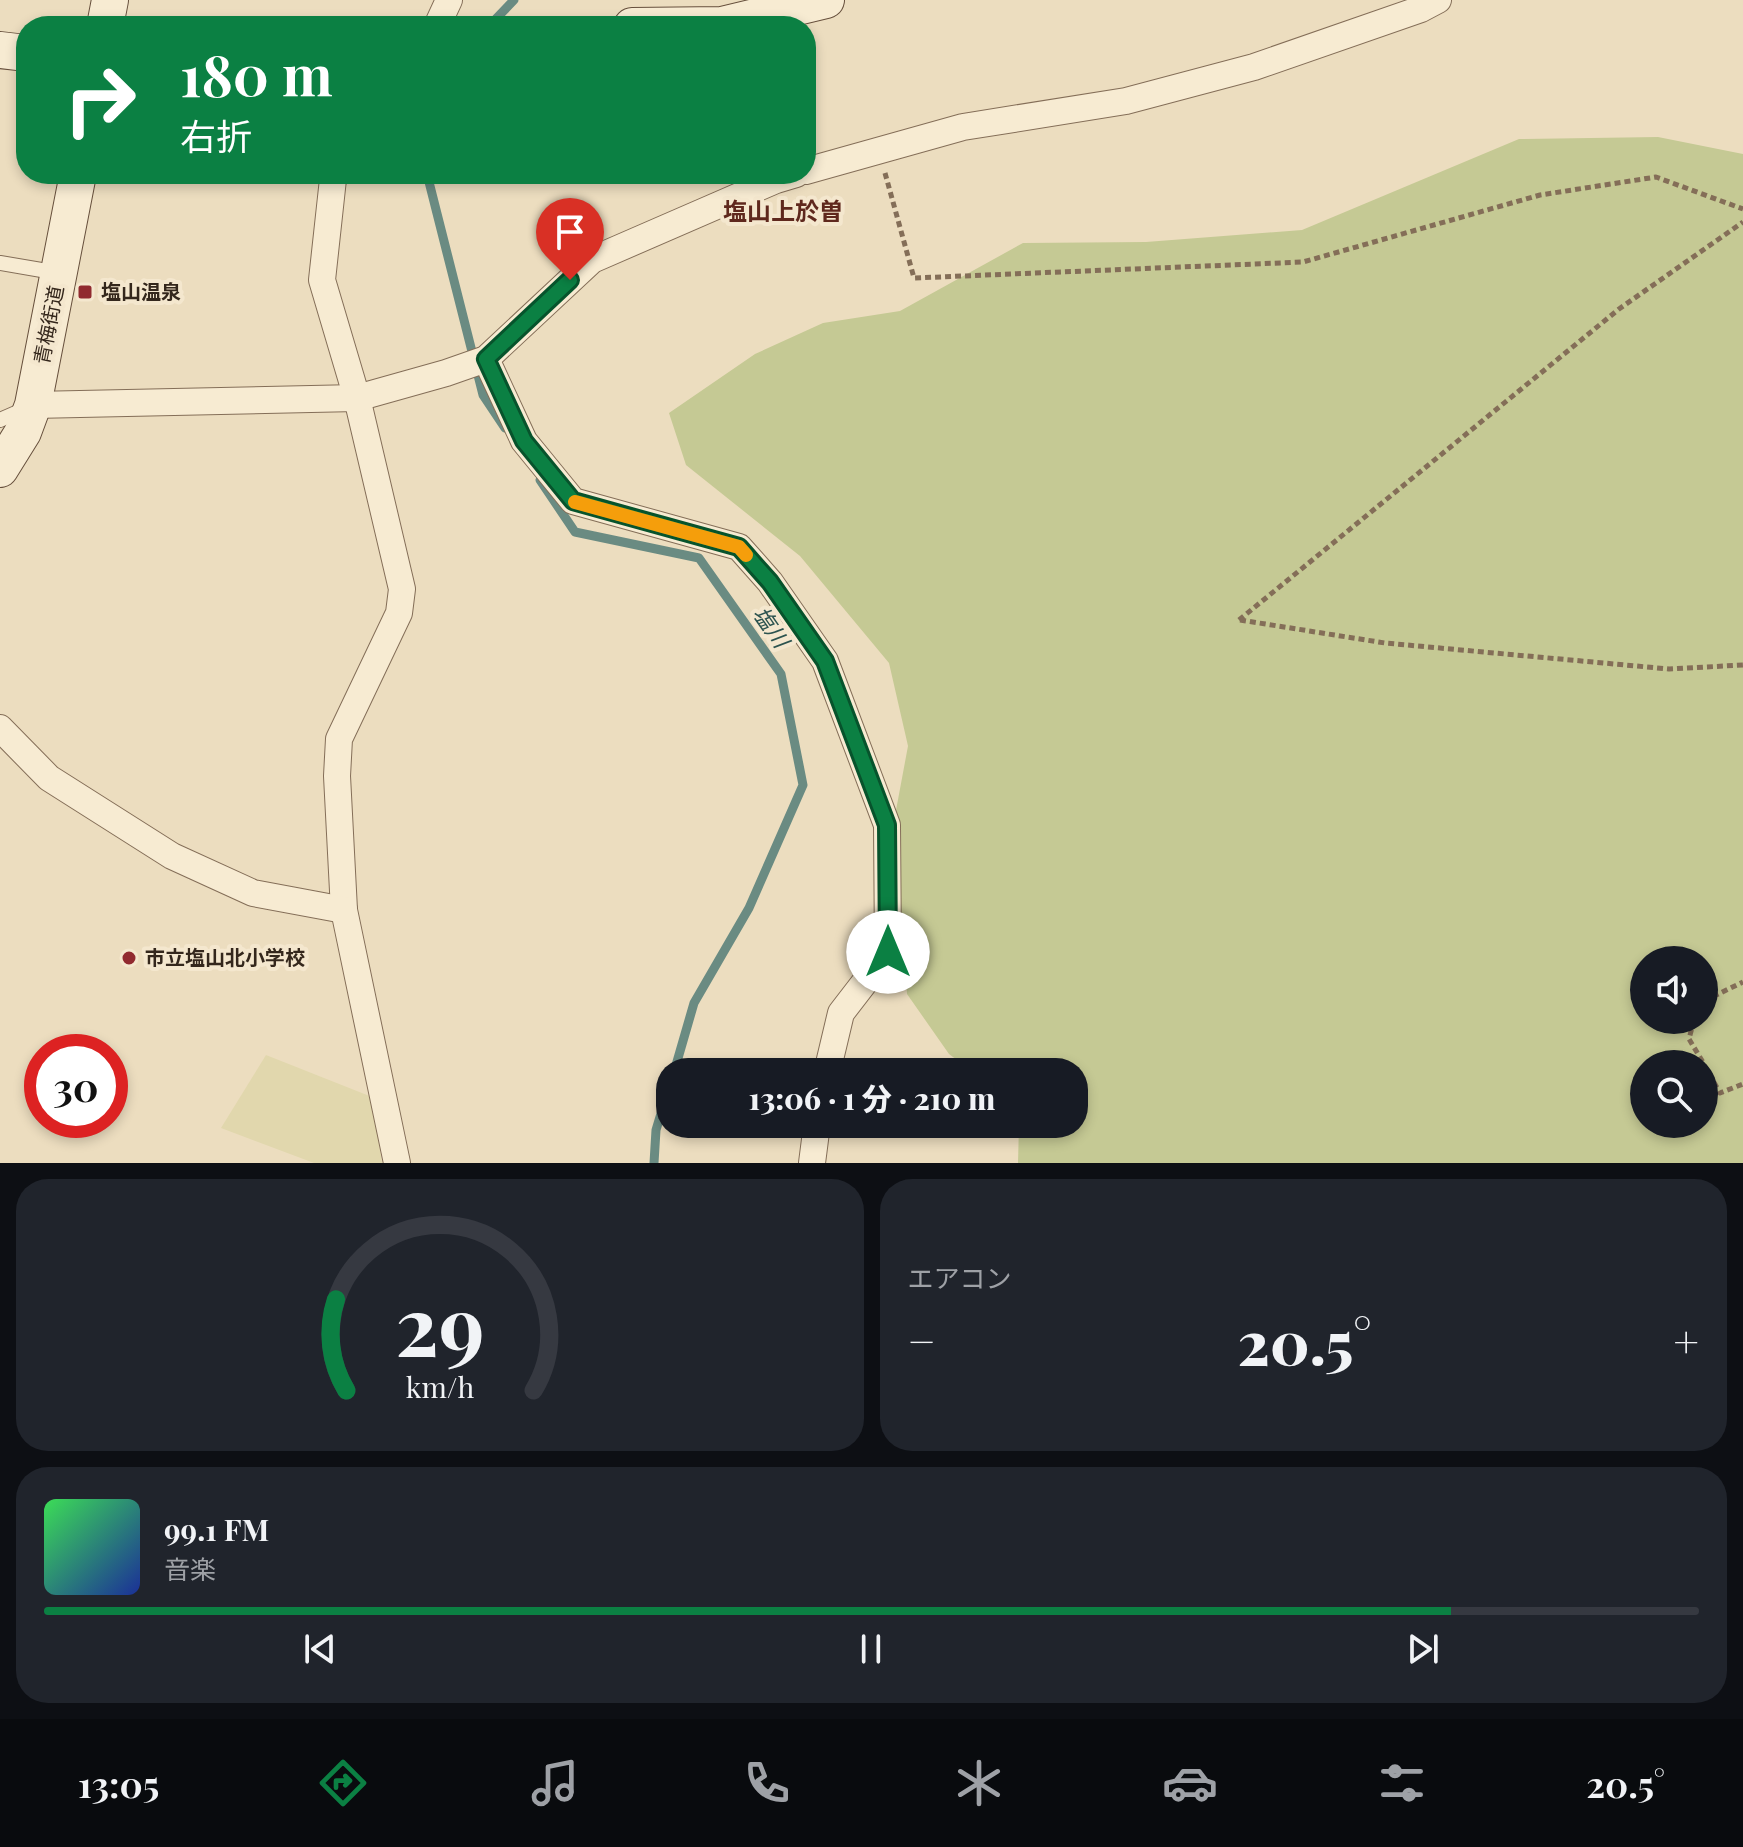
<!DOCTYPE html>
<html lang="ja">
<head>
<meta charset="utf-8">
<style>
	:root { --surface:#171b24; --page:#20242c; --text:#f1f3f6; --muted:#9ea1a6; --line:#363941; --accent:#0b8043 }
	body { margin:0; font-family:"Playfair Display","Noto Sans JP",serif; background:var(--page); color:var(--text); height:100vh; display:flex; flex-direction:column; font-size:30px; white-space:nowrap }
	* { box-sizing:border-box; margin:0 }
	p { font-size:26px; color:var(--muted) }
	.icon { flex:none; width:44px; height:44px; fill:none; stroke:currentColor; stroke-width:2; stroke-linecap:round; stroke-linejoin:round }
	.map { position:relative; height:1163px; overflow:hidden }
	.side { display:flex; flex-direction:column; gap:16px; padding:16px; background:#0d0f14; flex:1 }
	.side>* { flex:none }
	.guide { position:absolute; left:16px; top:16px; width:800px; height:168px; border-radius:32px; box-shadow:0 4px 12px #0003; background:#0b8043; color:#fff; overflow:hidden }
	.buttons { position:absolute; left:1630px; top:946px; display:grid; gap:16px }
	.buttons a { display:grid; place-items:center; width:88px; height:88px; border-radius:50%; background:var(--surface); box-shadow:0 4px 12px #0003; font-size:40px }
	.speed { position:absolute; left:24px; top:1034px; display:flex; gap:16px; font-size:40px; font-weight:700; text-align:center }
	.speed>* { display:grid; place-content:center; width:104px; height:104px; border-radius:50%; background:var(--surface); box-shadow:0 4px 12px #0003; line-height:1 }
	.speed .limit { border:12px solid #d22; background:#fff; color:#111 }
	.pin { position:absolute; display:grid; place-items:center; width:68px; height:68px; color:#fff; margin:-82px -34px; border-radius:50% 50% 50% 0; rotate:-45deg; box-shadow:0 0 8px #0007 }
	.pin .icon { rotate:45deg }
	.me { position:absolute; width:88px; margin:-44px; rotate:0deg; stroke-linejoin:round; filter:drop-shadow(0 0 6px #0008) }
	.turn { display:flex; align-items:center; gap:28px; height:168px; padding:0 32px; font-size:36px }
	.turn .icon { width:104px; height:104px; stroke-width:2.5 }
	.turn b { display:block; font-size:56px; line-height:68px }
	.big { font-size:60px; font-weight:800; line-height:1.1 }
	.side .widget { flex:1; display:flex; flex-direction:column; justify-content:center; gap:12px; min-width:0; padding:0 28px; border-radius:32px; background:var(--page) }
	.side .dial { align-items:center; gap:0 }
	.dial svg { height:208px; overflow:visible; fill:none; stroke:var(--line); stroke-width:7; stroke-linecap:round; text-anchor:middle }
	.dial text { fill:var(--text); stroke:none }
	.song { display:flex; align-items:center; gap:24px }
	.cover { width:96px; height:96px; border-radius:12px; background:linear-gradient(135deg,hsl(130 70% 55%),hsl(230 70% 35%)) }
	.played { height:8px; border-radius:4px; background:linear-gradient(90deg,var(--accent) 85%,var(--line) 85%) }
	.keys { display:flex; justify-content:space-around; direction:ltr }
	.heat { display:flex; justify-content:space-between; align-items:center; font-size:44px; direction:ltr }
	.side .tiles { flex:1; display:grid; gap:16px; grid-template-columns:1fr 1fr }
	.widget:last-child { grid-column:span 2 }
	.trip { position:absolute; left:656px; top:1058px; width:432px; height:80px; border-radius:32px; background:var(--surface); box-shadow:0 4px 12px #0003; font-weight:800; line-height:80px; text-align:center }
	.tabs { display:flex; height:128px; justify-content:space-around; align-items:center; background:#090b0e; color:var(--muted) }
	.tabs .icon { width:56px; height:56px }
	.tabs .on { color:var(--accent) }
	.tabs b { font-size:36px; color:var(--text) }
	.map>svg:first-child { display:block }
</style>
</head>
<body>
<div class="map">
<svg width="1743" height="1163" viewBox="0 0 1743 1163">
	<rect width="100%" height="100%" fill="#ecddbf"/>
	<polygon fill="#e1d7ad" points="266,1055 372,1097 382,1163 314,1163 221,1128"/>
	<path fill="#c5c994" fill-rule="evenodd" d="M 1658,137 L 1743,154 L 1743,1163 L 1018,1163 L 1019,1124 L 1074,1124 L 1074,1072 L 973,1072 L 949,1054 L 907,994 L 894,821 L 908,746 L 889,663 L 800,556 L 686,465 L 669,413 L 755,354 L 823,323 L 900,311 L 1023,243 L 1146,242 L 1302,230 L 1519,139 ZM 1644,960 L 1704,960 L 1704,1020 L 1644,1020 ZM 1644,1064 L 1704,1064 L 1704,1124 L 1644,1124 Z"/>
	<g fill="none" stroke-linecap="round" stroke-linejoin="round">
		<g stroke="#6a8b82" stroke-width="9">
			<polyline points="489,26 514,0"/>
			<polyline points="427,174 483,395 505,428"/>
			<polyline points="540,480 575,532 699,558 781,674 803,785 749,908 694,1003 674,1072"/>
			<polyline points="654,1163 656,1130 670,1084"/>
		</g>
		<g stroke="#846e58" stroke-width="16">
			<g id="lane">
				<polyline points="0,263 59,273"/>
				<polyline points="0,420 25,409"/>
			</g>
		</g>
		<g stroke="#846e58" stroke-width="28">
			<g id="street">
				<polyline points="437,26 449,0"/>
				<polyline points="806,171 963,127 1126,101 1254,67 1421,9 1438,0"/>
				<polyline points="337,174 333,179 322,280 357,398 402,589 399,613 339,739 337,776 344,910 397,1163"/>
				<polyline points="486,359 524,441 573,501 739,547 770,582 825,661 887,825 888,952 841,1013 827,1072"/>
				<polyline points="33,405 357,398 446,373 486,359 592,260 776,180 796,174"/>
				<polyline points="0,728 49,778 172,856 253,893 344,910"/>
				<polyline points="812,1163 817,1124"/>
			</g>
		</g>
		<g stroke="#664f3c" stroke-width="38">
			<g id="secondary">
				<polyline points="105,26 110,0"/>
				<polyline points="632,26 722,25 826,0"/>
				<polyline points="0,50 26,53"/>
				<polyline points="0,469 23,432 33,405 78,174"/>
			</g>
		</g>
		<g stroke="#846e58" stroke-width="5" stroke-dasharray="6 4" stroke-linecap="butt">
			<polyline points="885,173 914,278 1303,262 1540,195 1656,177 1743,209"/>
			<polyline points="1239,620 1619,309 1743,222"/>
			<polyline points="1240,620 1385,643 1669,669 1743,665"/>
			<polyline points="1704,1001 1743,982"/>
			<polyline points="1694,1020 1689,1039 1704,1064"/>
			<polyline points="1704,1065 1720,1093 1743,1084"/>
		</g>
		<use href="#lane" stroke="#f7ebd2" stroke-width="14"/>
		<use href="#street" stroke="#f7ebd2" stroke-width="26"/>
		<use href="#secondary" stroke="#f7ebd2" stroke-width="36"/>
	</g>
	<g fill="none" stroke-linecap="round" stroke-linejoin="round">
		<g stroke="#07532c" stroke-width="20">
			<polyline id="route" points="570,280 486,359 524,441 573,501 739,547 770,582 825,661 887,825 888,952"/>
		</g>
		<use href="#route" stroke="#0b8043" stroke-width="14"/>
		<polyline stroke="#f59e0b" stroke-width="14" points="575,502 739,547 746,555"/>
	</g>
	<g fill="#912a2f" stroke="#f4e7ce" stroke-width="3">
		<rect x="77" y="284" width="16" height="16" rx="4"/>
		<circle cx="129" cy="958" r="8"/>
	</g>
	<g text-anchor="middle" stroke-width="8" stroke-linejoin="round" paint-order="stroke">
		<g font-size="20" font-weight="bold" fill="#34271c" stroke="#f4e7ce" text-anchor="start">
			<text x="101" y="299">塩山温泉</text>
			<text x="145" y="965">市立塩山北小学校</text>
		</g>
		<g font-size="20" fill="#34271c" stroke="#f4e7ce">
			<text transform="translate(49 325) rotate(-79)" y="7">青梅街道</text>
		</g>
		<g font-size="22" font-style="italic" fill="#2c534f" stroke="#f4e7ce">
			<text transform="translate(771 627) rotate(55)" y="8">塩川</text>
		</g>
		<g font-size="24" font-weight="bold" fill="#5f281d" stroke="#f4e7ce">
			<text x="783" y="220">塩山上於曽</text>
		</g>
	</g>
</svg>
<div class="buttons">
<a><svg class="icon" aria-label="sound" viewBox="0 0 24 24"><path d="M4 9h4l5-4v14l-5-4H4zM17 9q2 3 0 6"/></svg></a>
<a><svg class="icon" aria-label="search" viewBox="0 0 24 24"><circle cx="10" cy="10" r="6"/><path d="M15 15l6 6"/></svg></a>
</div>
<div class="speed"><div class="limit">30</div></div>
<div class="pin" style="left:570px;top:280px;background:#d93025"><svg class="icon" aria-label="arrive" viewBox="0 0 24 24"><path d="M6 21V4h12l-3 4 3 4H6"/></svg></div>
<svg class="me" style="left:888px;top:952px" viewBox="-20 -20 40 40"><circle r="19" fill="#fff"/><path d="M0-13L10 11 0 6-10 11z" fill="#0b8043"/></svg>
<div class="trip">13:06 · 1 分 · 210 m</div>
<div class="guide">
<div class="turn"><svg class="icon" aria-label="right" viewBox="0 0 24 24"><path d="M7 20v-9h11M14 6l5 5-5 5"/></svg><div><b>180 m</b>右折</div></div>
</div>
</div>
<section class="side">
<div class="tiles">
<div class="widget dial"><svg viewBox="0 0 100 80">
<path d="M14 69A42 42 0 1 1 86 69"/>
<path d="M14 69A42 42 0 0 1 10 34" stroke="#0b8043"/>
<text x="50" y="56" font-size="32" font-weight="700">29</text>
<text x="50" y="72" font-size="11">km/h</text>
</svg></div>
<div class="widget"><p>エアコン</p>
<div class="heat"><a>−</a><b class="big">20.5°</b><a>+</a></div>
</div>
<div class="widget">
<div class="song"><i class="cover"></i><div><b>99.1 FM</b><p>音楽</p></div></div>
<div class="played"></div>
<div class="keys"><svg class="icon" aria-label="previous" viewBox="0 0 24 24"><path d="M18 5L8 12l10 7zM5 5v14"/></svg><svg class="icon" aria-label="pause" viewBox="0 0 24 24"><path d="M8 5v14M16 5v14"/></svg><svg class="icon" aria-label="next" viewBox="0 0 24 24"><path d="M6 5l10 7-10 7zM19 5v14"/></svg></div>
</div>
</div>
</section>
<nav class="tabs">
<b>13:05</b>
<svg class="icon on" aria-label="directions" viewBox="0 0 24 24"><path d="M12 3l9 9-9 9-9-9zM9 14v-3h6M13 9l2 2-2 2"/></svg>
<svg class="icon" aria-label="music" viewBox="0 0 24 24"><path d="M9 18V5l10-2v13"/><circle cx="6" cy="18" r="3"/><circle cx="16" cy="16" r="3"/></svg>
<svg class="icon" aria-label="phone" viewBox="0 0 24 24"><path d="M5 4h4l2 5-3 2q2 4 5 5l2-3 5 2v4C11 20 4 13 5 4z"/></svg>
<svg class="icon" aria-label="climate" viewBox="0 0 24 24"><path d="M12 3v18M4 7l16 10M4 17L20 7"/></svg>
<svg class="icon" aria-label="car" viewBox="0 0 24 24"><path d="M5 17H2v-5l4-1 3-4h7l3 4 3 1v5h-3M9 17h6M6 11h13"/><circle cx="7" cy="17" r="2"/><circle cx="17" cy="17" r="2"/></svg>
<svg class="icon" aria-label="filters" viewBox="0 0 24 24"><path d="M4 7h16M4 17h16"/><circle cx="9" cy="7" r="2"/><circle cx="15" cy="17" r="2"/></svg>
<b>20.5°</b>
</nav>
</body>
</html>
